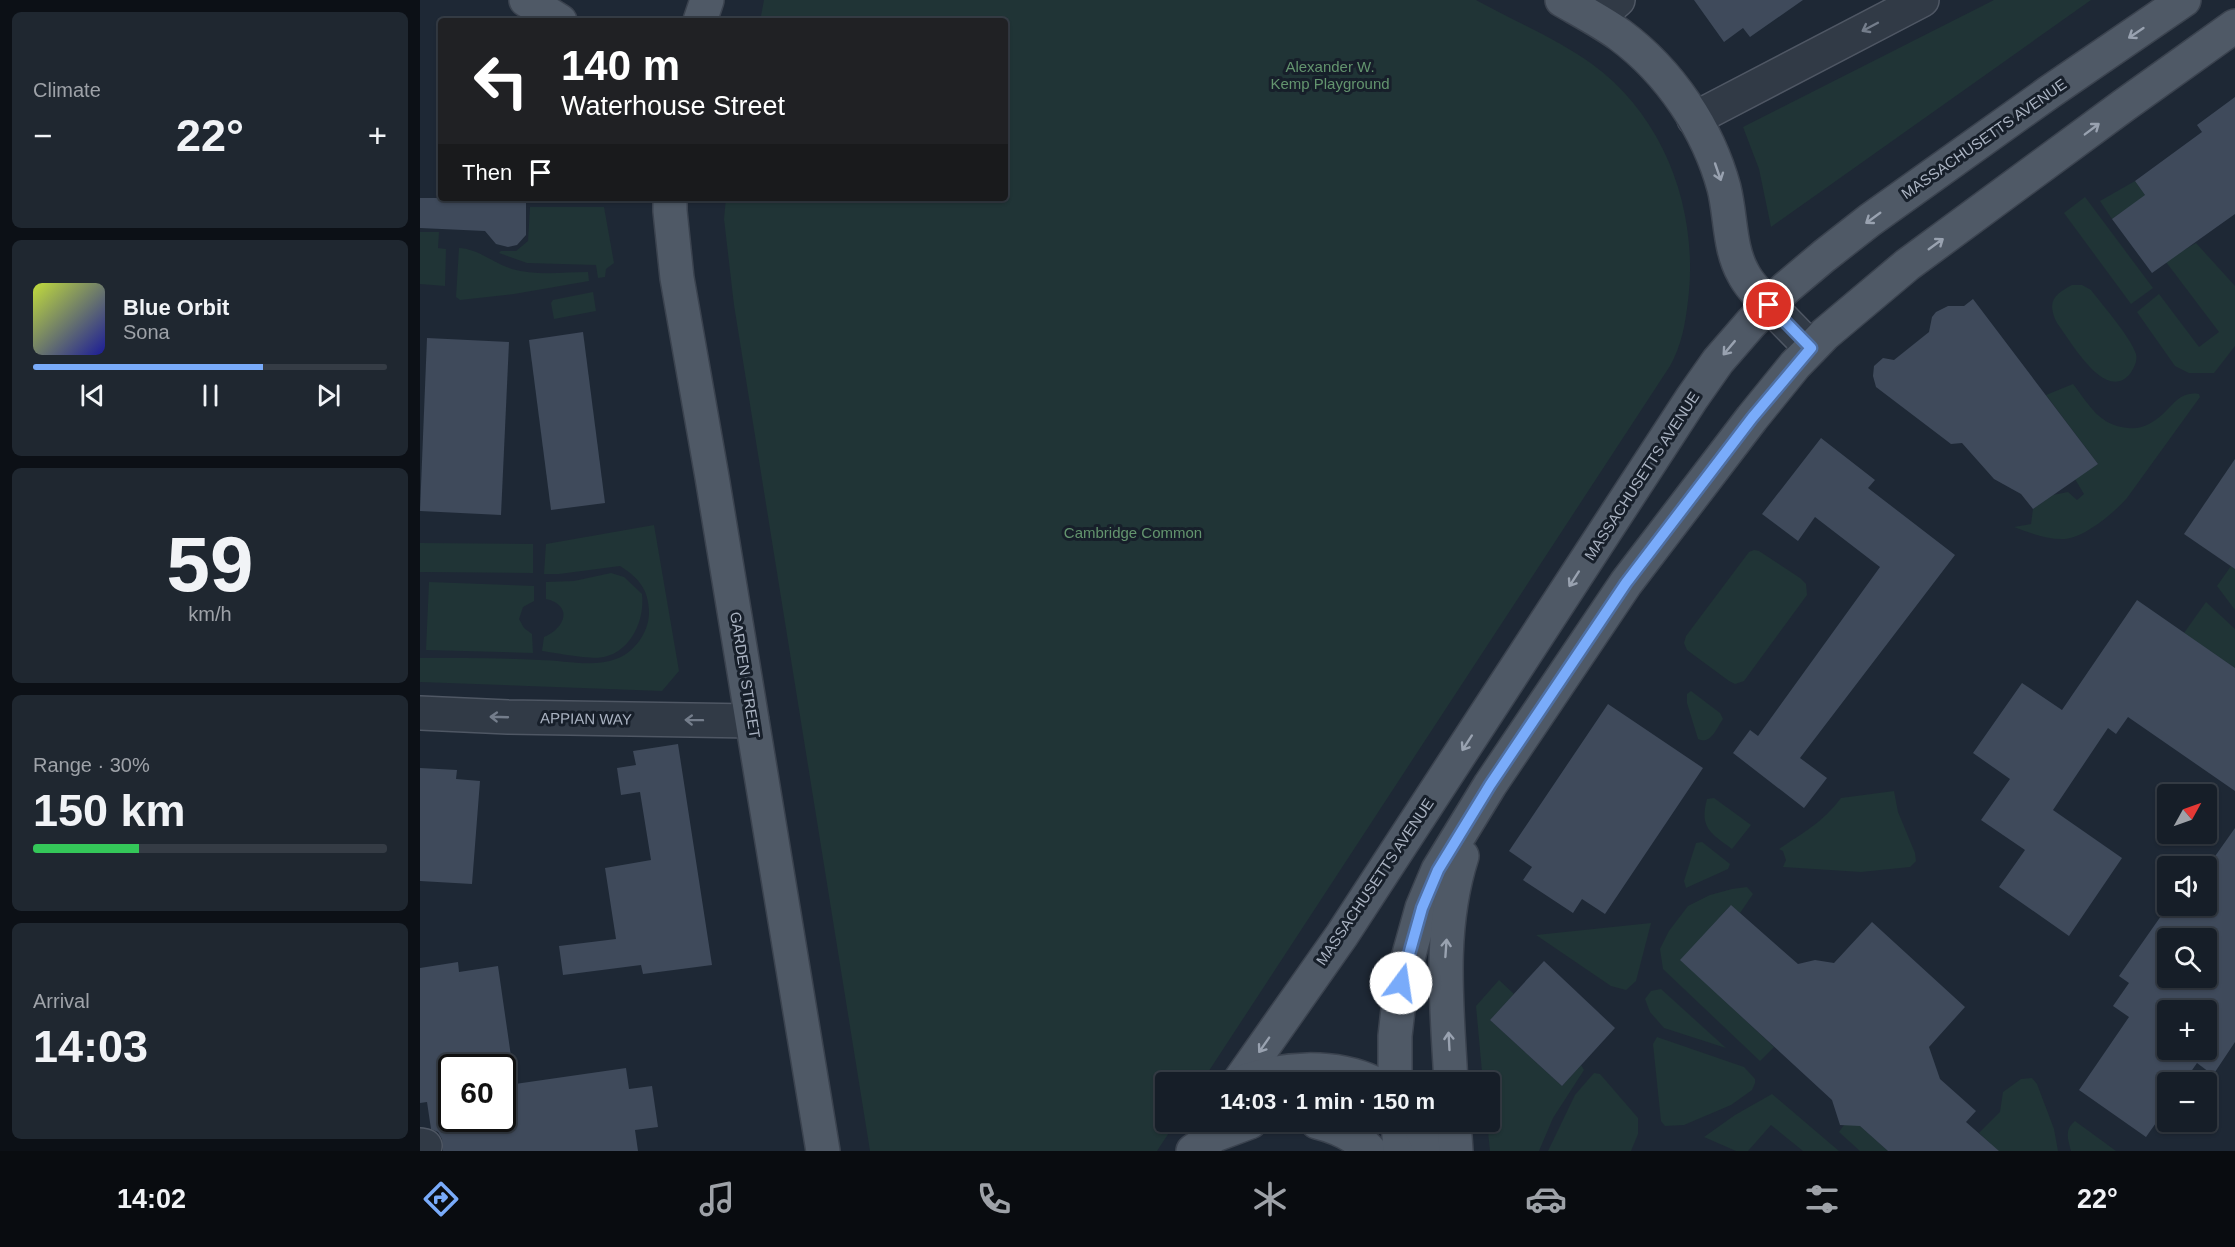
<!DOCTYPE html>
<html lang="en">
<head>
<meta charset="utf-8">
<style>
	:root { --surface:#161e28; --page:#1f2730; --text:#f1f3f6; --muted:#9ea2a8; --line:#353c45; --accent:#79abfa }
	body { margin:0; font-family:Helvetica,sans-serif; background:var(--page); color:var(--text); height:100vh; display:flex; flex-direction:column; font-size:22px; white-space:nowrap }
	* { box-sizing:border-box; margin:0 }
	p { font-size:20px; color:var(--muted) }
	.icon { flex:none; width:33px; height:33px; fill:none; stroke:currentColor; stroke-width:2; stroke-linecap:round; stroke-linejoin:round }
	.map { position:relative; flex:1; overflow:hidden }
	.details { display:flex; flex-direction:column; gap:12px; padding:12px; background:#0c1016; width:420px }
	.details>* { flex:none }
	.top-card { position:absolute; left:18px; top:18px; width:570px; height:183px; border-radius:6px; box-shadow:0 2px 4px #0004,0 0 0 2px var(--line); background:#202124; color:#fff; overflow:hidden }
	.needle { width:39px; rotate:50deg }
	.controls { position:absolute; left:1737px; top:784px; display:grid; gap:12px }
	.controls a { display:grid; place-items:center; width:60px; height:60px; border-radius:6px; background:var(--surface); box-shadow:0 2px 4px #0004,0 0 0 2px var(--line); font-size:30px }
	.speed { position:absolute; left:18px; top:1054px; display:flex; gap:12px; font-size:30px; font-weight:700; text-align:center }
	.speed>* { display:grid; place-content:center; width:78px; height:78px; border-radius:50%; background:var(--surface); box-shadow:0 2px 4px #0004,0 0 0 2px var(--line); line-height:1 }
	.speed .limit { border:3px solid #111; border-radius:9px; background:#fff; color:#111 }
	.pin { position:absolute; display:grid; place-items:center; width:51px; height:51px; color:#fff; margin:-26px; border:3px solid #fff; border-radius:50%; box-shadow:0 2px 6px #0007 }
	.me { position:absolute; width:66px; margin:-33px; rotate:14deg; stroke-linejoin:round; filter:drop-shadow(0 0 4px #0008) }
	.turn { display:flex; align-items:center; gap:21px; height:126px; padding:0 24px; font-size:27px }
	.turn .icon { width:78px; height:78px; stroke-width:2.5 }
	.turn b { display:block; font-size:42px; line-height:51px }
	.then { display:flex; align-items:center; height:57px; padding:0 24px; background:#0003; gap:12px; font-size:22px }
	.big { font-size:45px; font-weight:700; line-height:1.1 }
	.details .tile { flex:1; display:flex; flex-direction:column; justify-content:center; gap:9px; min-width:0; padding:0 21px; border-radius:9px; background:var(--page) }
	.details .dial { align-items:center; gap:0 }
	.dial b { font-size:78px; line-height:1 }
	.song { display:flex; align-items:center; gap:18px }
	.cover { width:72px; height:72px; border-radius:9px; background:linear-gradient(135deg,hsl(70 70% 55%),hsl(240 70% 35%)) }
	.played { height:6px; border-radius:3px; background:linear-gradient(90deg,var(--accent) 65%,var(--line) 65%) }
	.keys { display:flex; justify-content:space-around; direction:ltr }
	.heat { display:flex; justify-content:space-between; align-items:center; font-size:33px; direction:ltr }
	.charge { height:9px; border-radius:4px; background:linear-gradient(90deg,#34c759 30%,var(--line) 0) }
	.trip { position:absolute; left:735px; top:1072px; width:345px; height:60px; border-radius:6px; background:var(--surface); box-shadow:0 2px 4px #0004,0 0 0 2px var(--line); font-weight:700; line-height:60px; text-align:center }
	.tabs { display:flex; height:96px; justify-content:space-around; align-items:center; background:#090c10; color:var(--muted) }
	.tabs .icon { width:42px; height:42px }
	.tabs .active { color:var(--accent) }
	.tabs b { font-size:27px; color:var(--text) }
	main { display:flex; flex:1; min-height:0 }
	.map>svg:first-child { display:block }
</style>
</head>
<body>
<main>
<section class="details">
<div class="tile"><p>Climate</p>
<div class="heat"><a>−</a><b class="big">22°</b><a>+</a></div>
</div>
<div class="tile">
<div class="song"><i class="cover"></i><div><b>Blue Orbit</b><p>Sona</p></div></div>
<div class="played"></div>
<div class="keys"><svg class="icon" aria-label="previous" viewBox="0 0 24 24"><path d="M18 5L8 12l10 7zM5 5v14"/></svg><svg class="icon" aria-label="pause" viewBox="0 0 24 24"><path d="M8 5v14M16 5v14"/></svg><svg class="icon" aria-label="next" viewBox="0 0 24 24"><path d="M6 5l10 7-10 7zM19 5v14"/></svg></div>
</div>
<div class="tile dial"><b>59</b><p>km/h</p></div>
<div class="tile"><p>Range · 30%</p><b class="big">150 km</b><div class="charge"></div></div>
<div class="tile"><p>Arrival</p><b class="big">14:03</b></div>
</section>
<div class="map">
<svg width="1815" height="1151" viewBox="0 0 1815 1151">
	<rect width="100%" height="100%" fill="#1e2835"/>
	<g fill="#203436">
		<path d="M 344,0 L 1056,0 C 1094,21 1137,39 1172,64 C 1246,118 1279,212 1268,301 C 1265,325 1262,344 1250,366 L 781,1083 L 746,1083 L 746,1122 L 756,1122 L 737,1151 L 450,1151 L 314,305 L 304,219 L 306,198 L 585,198 L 585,21 L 340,21 Z"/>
		<polygon points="1574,0 1671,0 1351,227 1339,169 1323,127"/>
		<polygon points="1715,181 1764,250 1776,243 1815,286 1815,346 1794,373 1769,373 1755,366 1717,312 1739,294 1779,347 1799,332 1706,209 1692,219 1680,201"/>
		<polygon points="1665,197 1733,288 1711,304 1644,213"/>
		<polygon points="110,207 184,207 194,263 186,269 185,277 178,278 176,265 107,263 79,253 81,251 96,251 108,241"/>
		<polygon points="0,232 19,232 18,248 26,249 25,286 0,284"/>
		<path d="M 39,248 C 59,249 73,263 92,269 C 116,276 143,272 168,272 L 169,281 L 94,294 L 40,300 L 36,297 Z"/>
		<path d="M 1652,285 L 1662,285 L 1671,290 C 1683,306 1710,336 1716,354 C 1718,361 1713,370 1709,375 C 1684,402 1650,340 1637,323 C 1627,302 1633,295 1652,285 Z"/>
		<polygon points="173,292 176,311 134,319 131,303 133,300"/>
		<path d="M 1653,384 C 1670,406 1679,425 1708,428 C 1722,430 1735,422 1745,412 C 1755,402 1762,391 1779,394 L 1780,397 L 1707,498 C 1694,513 1665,537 1645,539 C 1628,540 1610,533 1594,527 L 1611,524 L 1613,509 L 1633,495 L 1648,492 L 1657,500 L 1664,494 L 1655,479 L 1678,464 L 1626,395 Z"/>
		<path d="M 234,525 L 259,671 L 242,691 L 0,682 L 0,658 C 40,658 79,658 119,660 C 144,660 173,668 196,659 C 214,653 229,632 229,613 C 229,590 219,578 200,566 L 139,574 L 124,574 L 126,544 Z"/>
		<polygon points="0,543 113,544 113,573 0,572"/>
		<polygon points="1334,550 1339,551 1380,578 1386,584 1387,595 1324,681 1315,684 1309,681 1267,650 1264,643 1266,636 1329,552"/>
		<polygon points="1811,566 1815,569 1815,610 1797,586"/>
		<path d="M 191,573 L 204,577 L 222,594 C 225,620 211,651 184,657 C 172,660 136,653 122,651 L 124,637 C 146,628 153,605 126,599 L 126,582 L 154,581 Z"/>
		<polygon points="9,582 114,586 114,601 103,607 99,619 104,628 112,634 113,653 6,650"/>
		<polygon points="1786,602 1815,629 1815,668 1764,633"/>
		<path d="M 1271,691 L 1300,713 L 1303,719 C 1296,729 1291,745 1278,739 L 1267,703 L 1267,694 Z"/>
		<path d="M 1474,791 L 1478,812 L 1495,853 L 1496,861 L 1490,867 L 1441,872 L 1363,867 L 1366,860 L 1363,851 L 1359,849 C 1384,832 1402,823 1421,798 Z"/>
		<path d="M 1294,798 L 1331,825 L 1312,849 C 1291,833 1279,828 1287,799 Z"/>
		<polygon points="1282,842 1310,864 1308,869 1266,888 1264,881 1276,843"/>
		<polygon points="1327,887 1333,894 1320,913 1310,906 1261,960 1354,1047 1340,1061 1243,969 1240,949 1249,931 1268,906 1290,895 1312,889"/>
		<polygon points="1231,923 1216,981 1206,990 1191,986 1116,935"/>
		<polygon points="1079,980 1094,994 1070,1020 1142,1086 1161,1065 1164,1070 1133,1118 1119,1151 1070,1151 1067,1122 1070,1122 1070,1083 1063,1083 1056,1006"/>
		<polygon points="1241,989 1306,1048 1244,1028 1230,1012 1225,999 1231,991"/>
		<polygon points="1237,1037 1324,1067 1335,1079 1335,1083 1332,1090 1311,1105 1264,1125 1245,1126 1241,1121 1233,1044"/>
		<polygon points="1174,1073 1180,1074 1218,1118 1218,1134 1211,1151 1128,1151 1155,1095"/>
		<polygon points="1612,1078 1617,1084 1634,1129 1638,1151 1564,1151 1571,1144 1559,1133 1580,1112 1583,1092 1601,1079"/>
		<polygon points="1352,1094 1419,1151 1383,1151 1351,1125 1328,1151 1316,1151 1284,1137 1315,1115"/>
		<path d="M 1655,1121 L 1696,1151 L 1651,1151 C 1648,1139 1644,1130 1655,1121 Z"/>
		<polygon points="1437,1123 1468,1151 1440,1151 1419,1132 1424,1125"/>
	</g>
	<g fill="#3f4a5b" fill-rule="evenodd">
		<polygon points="1274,0 1383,0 1330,37 1323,28 1304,42"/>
		<polygon points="1815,97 1815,214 1732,273 1692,219 1725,195 1715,181 1782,132 1777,125"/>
		<polygon points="0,198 106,198 106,235 97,245 88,247 76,244 65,231 0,228"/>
		<polygon points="1553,299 1678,464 1613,509 1601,494 1574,479 1542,443 1531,444 1456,387 1453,376 1454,366 1463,358 1474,360 1509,332 1512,317 1516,312 1528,306 1544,306"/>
		<polygon points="163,332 185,503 131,510 109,340"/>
		<polygon points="7,338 89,342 81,515 0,511"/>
		<polygon points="1401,438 1455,480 1448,488 1535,555 1380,758 1407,778 1384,808 1313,753 1330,730 1338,736 1460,567 1395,517 1378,541 1342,514"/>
		<polygon points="1815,459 1815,569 1764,534"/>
		<polygon points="1717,600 1815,668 1815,791 1708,717 1696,734 1688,728 1633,810 1702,858 1649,936 1579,887 1605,850 1561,820 1590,779 1553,753 1602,683 1642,710"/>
		<polygon points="1188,704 1283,768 1185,914 1162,899 1153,913 1103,880 1112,867 1089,851"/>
		<polygon points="258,744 292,965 223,974 221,965 143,975 139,946 196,939 185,868 231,860 220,792 201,795 197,768 216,765 213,751"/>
		<polygon points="0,768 37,770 36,779 60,781 52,884 0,881"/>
		<path d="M 1815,828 L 1815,1042 L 1793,1075 L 1777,1063 L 1763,1083 L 1748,1083 L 1748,1106 L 1726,1137 L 1659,1090 L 1709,1017 L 1693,1006 L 1709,983 L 1699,976 L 1748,906 L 1786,906 L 1786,869 ZM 1748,939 L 1786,939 L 1786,978 L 1748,978 ZM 1748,1011 L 1786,1011 L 1786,1050 L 1748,1050 Z"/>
		<polygon points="1311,905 1378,964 1395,960 1414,963 1452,922 1545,1007 1509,1047 1520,1079 1556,1111 1546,1122 1579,1151 1468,1151 1440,1126 1420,1125 1412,1100 1260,960"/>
		<polygon points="1124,961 1195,1028 1142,1086 1070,1020"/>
		<path d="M 38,962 L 39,972 L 78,966 L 95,1084 L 206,1068 L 209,1089 L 232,1086 L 238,1127 L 215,1130 L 218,1151 L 23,1151 L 22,1139 L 18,1132 L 11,1129 L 7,1102 L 0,1103 L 0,968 ZM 32,1068 L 82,1068 L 82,1119 L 32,1119 Z"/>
	</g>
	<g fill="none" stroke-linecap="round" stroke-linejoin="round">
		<g stroke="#4f5764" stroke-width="36">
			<g id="minor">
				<polyline points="1176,19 1198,0"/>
				<polyline points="1274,119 1502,0"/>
				<polyline points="1349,305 1391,348"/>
				<polyline points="0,713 88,717 332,721"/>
				<polyline points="0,1145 5,1146"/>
			</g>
		</g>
		<g stroke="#3b434f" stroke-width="36">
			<g id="major">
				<polyline points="106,0 140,21"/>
				<path d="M 1142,0 C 1161,11 1182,22 1200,35 C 1250,72 1288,129 1304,188 C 1311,216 1309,248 1323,273 C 1329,285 1339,295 1349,305"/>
				<polyline points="280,21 287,0"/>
				<polyline points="250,198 250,211 257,278 292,477 403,1151"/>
				<polyline points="818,1083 922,935 1272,398 1298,361 1331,323 1366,288 1404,256 1450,220 1628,93 1764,0"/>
				<path d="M 820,1083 C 862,1067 913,1064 954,1083"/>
				<polyline points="975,1083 975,1036 981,983 1002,908 1018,870 1070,785 1206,583 1332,418 1375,365 1405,334 1487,265 1703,106 1815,26"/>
				<path d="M 1031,1083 C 1027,1006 1018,931 1042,856"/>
				<path d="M 897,1122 C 917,1127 936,1135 950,1151"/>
				<polyline points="978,1122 980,1151"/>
				<polyline points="998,1122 1013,1151"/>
				<polyline points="1034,1122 1036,1151"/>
				<polyline points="773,1151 795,1135 830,1122"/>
			</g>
		</g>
		<use href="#minor" stroke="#313a46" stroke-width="33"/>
		<use href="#major" stroke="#4f5966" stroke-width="33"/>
	</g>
	<defs><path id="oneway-shaft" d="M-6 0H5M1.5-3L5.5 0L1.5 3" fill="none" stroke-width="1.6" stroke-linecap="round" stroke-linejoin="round" transform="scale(1.5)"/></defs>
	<g stroke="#747d8b">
		<use href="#oneway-shaft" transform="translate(1450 27) rotate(152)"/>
		<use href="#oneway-shaft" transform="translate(79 717) rotate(-178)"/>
		<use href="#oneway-shaft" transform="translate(274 720) rotate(-179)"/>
	</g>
	<g stroke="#99a2b0">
		<use href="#oneway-shaft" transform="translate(1716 33) rotate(146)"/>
		<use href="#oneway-shaft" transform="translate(1672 129) rotate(-37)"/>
		<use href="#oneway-shaft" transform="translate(1298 172) rotate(71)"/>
		<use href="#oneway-shaft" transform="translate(1453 218) rotate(144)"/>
		<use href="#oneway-shaft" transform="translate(1516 244) rotate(-36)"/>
		<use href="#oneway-shaft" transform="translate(1309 348) rotate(130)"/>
		<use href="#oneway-shaft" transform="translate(1154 579) rotate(123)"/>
		<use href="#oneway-shaft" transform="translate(1047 743) rotate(123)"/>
		<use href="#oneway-shaft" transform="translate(1026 948) rotate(-86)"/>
		<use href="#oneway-shaft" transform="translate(1029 1041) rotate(-93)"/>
		<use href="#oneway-shaft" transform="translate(844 1045) rotate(125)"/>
	</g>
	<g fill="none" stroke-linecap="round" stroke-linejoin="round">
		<g stroke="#4f6fa2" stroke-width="15">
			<polyline id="route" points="981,983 1002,908 1018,870 1070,785 1206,583 1332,418 1391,348 1349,305"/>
		</g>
		<use href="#route" stroke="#79abfa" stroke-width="10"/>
	</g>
	<g text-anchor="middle" stroke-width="6" stroke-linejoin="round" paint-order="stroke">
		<g font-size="15" fill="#63946e" stroke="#171f2a">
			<text x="910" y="72">Alexander W.<tspan x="910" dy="17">Kemp Playground</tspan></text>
			<text x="713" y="538">Cambridge Common</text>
		</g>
		<g font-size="15" fill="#abb4c3" stroke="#171f2a">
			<text transform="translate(1564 139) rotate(-35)" y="5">MASSACHUSETTS AVENUE</text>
			<text transform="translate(1222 476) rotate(-57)" y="5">MASSACHUSETTS AVENUE</text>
			<text transform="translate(325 675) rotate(81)" y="5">GARDEN STREET</text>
			<text transform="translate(166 719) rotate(1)" y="5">APPIAN WAY</text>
			<text transform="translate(955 882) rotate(-56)" y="5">MASSACHUSETTS AVENUE</text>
		</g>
	</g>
</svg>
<div class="controls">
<a><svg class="needle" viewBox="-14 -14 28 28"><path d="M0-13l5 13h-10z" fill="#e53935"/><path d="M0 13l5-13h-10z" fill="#9ea2a8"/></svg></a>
<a><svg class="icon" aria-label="sound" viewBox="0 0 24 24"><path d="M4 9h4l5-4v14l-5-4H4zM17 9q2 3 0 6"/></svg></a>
<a><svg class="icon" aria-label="search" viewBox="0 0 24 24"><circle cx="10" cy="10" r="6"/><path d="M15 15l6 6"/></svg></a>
<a>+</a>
<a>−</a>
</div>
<div class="speed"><div class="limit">60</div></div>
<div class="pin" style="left:1349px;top:305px;background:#d93025"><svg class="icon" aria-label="arrive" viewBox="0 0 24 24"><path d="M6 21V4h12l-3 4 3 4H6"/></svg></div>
<svg class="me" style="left:981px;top:983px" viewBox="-20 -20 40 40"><circle r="19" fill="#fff"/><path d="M0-13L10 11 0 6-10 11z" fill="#79abfa"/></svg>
<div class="trip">14:03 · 1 min · 150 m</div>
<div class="top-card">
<div class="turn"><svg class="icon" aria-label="left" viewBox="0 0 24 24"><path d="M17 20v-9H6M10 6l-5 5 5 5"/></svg><div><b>140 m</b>Waterhouse Street</div></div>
<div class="then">Then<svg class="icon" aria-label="arrive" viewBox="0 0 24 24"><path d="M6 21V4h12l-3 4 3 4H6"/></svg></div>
</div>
</div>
</main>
<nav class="tabs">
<b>14:02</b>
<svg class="icon active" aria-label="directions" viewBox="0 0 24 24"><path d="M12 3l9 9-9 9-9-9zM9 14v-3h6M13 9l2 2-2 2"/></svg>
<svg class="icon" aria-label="music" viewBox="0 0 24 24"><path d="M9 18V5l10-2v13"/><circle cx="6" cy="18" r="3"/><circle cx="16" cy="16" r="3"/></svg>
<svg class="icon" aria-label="phone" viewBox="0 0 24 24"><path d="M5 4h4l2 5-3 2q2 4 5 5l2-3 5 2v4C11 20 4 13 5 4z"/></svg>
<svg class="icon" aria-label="climate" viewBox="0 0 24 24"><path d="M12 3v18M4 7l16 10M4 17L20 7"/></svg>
<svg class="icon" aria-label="car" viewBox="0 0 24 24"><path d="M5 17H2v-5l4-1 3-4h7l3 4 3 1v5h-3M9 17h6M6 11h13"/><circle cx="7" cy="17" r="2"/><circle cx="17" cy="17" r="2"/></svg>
<svg class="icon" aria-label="filters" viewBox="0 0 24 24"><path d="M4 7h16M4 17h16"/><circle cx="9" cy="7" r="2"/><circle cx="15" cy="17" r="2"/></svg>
<b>22°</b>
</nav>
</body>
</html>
